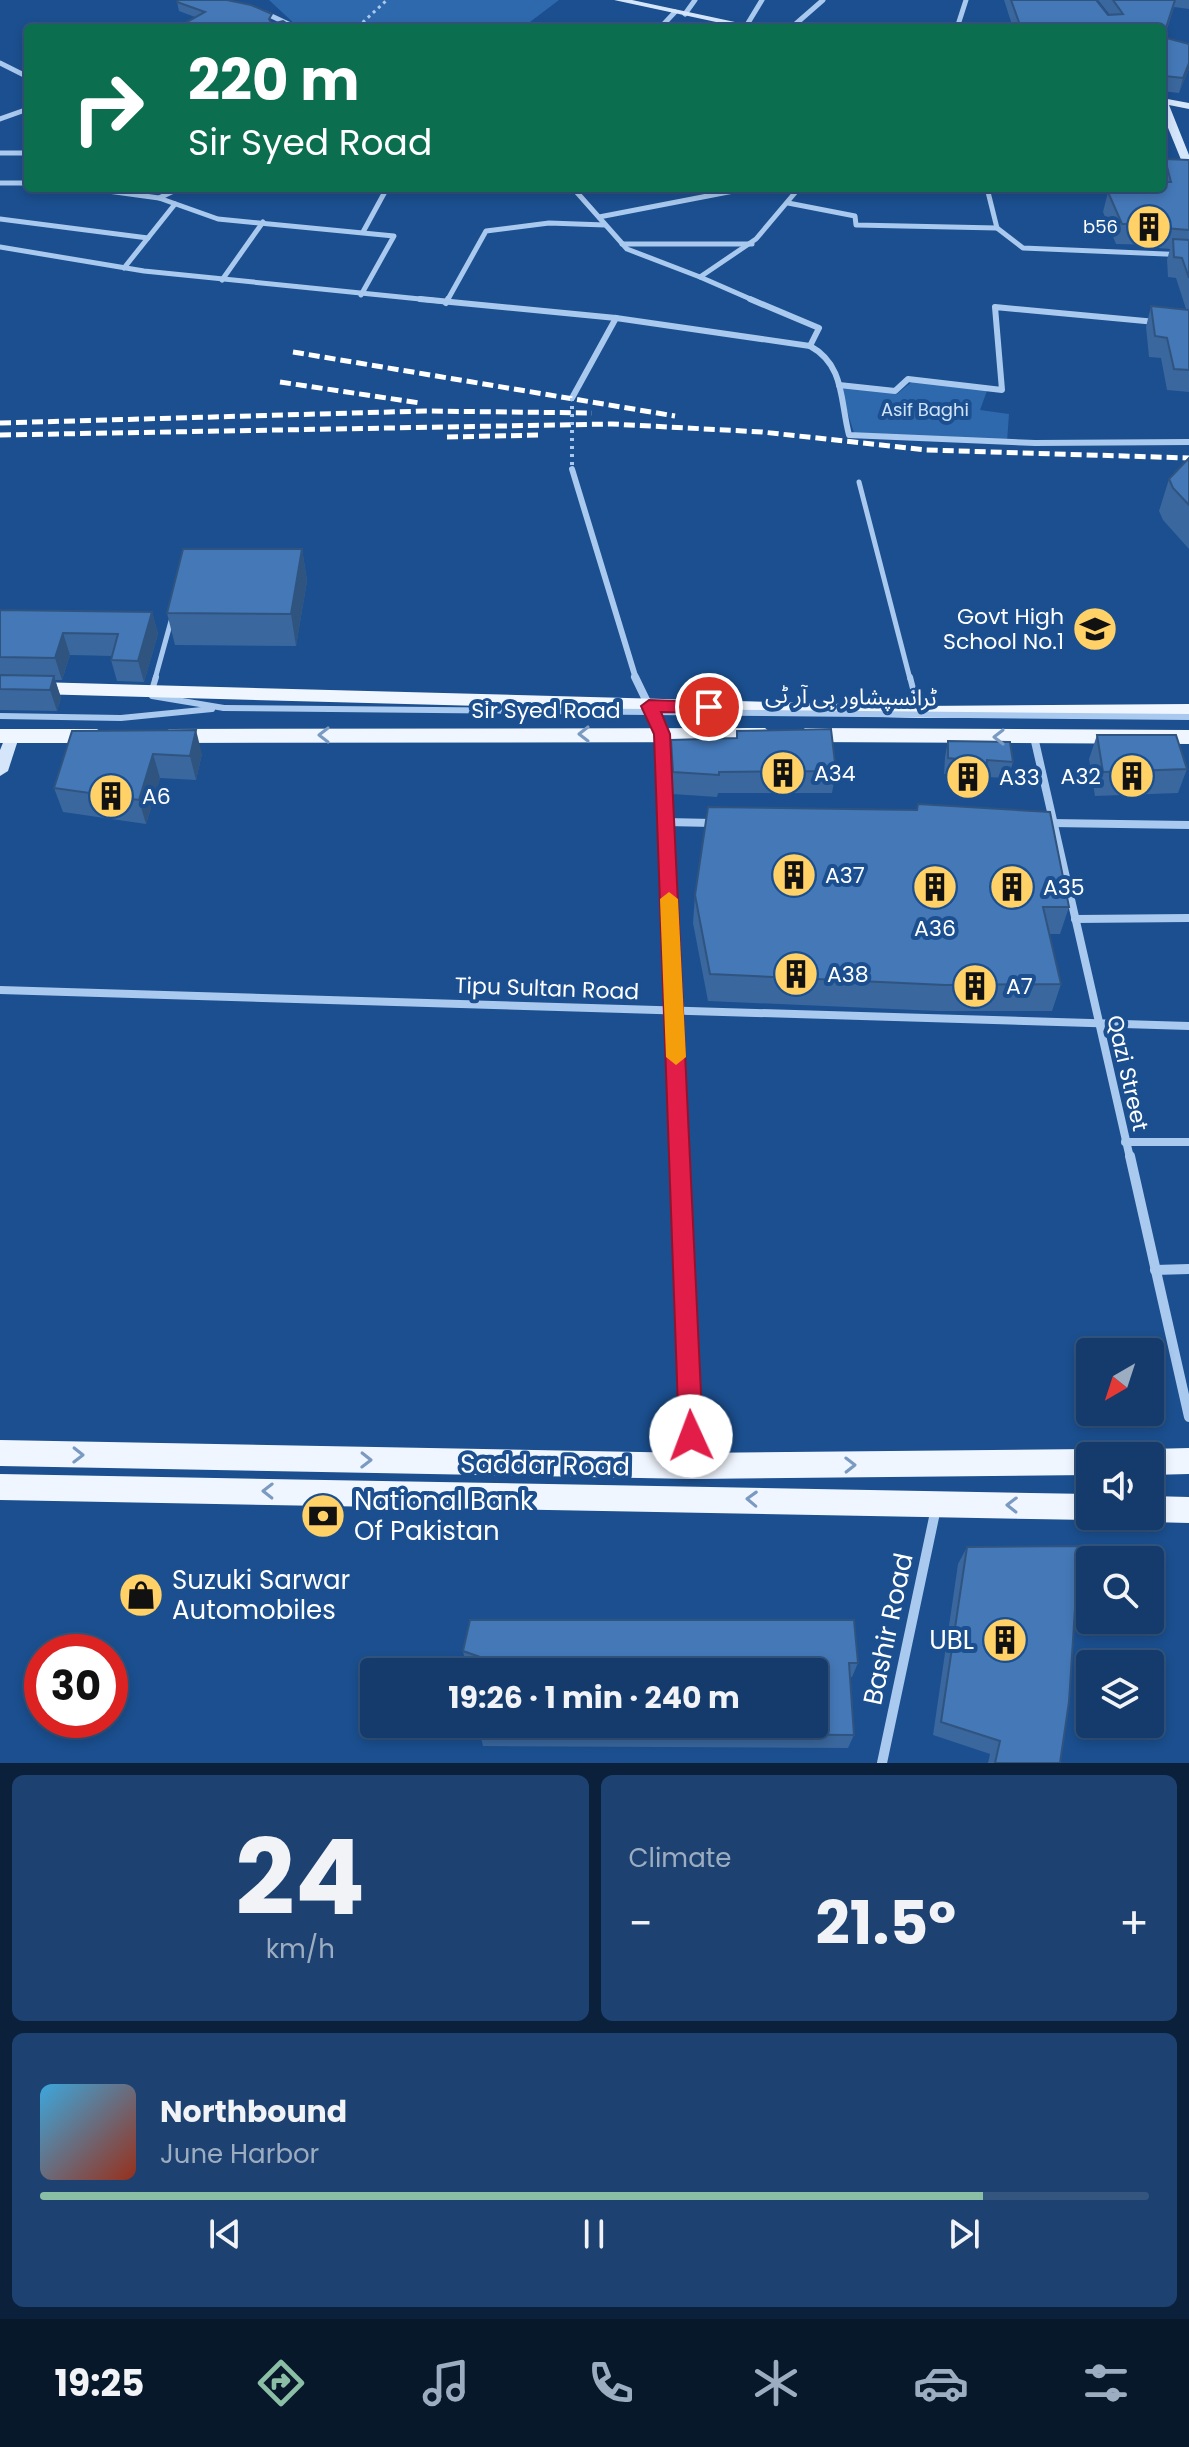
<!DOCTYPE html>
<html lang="en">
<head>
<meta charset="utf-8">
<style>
	:root { --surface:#143b6b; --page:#1d4271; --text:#f1f3f6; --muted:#9dadc1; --line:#33557e; --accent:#8abfa5 }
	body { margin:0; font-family:Poppins,"Noto Sans Arabic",sans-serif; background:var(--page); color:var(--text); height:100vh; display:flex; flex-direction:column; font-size:30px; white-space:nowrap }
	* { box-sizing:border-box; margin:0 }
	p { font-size:26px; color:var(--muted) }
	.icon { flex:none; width:44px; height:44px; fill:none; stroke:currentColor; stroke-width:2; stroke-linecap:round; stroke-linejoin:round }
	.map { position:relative; height:1763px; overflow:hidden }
	.panel { display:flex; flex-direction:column; gap:12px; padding:12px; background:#0b203b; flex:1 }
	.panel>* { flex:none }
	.banner { position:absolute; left:24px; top:24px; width:1142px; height:168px; border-radius:8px; box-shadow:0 4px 12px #0003,0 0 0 2px var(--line); background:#0b6e4f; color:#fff; overflow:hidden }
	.needle { width:52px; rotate:219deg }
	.controls { position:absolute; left:1076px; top:1338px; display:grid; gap:16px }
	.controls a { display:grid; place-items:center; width:88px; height:88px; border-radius:8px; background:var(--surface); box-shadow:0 4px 12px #0003,0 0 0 2px var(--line); font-size:40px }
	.speed { position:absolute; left:24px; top:1634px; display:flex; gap:16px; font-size:40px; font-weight:700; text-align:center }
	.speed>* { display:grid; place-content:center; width:104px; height:104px; border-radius:50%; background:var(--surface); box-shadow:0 4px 12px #0003,0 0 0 2px var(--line); line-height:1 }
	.speed .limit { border:12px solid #d22; background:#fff; color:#111 }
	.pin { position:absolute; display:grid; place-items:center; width:68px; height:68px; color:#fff; margin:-34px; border:4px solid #fff; border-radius:50%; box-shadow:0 2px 8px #0007 }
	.me { position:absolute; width:88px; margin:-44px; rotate:358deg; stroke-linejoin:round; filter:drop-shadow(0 0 6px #0008) }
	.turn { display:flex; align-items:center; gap:28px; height:168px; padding:0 32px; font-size:36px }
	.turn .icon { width:104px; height:104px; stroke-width:2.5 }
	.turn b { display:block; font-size:56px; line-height:68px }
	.big { font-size:60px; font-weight:700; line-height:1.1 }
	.panel .widget { flex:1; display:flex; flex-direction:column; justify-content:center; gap:12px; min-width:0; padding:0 28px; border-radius:12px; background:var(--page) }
	.panel .dial { align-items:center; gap:0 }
	.dial b { font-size:104px; line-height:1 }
	.song { display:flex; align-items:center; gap:24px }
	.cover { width:96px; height:96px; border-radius:12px; background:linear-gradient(135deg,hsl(200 70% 55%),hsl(10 70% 35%)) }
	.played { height:8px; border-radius:4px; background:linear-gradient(90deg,var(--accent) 85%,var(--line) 85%) }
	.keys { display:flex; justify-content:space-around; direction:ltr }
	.heat { display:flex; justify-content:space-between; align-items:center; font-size:44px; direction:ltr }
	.panel .tiles { flex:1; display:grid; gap:12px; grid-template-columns:1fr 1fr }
	.widget:last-child { grid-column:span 2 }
	.trip { position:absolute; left:360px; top:1658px; width:468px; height:80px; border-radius:8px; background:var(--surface); box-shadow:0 4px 12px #0003,0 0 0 2px var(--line); font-weight:700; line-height:80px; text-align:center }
	.tab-bar { display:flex; height:128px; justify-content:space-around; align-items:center; background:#08182b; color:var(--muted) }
	.tab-bar .icon { width:56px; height:56px }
	.tab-bar .current { color:var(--accent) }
	.tab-bar b { font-size:36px; color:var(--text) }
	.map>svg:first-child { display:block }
</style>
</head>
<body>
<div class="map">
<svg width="1189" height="1763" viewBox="0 0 1189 1763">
	<rect width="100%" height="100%" fill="#1b4f8f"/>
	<g fill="#2e69ad">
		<polygon points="269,0 559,0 522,28 299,28"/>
		<polygon points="914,380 988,388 980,410 1009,414 1007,442 855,436 839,385 897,394"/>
	</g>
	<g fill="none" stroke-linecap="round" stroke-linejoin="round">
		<polyline stroke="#a9c9ee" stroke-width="3" stroke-dasharray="3 4" stroke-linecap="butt" points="350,28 361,24 387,0"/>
		<g stroke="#a9c9ee" stroke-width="5">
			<polyline points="859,482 910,679"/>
			<polyline points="155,679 171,621"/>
		</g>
		<g stroke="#a9c9ee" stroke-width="6">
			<polyline points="910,677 919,712"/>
			<polyline points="152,690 156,677"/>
			<polyline points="152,696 224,708"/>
			<polyline points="0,716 121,718 212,709"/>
		</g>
		<g stroke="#a9c9ee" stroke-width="5">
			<polyline points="265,13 297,28"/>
			<polyline points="685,14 695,0"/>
			<polyline points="660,28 675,12"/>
			<polyline points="745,28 762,0"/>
			<polyline points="791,28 823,0"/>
			<polyline points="957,28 966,0"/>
			<polyline points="0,63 28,77"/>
			<polyline points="0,119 28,109"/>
			<polyline points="0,153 28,153"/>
			<polyline points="0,183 28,183"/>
			<polyline points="86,188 159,198 180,188"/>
			<polyline points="573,188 627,249 700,277"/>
			<polyline points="987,188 997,228 1023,248 1189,255"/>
			<polyline points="159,198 218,219 394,236 361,295"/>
			<polyline points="788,203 855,216 856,225 997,228"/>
			<polyline points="599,217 749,188"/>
			<polyline points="0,219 148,238"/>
			<polyline points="363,232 387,188"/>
			<polyline points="622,244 752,244"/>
			<polyline points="0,247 144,271 440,301"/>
			<polyline points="124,268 175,204"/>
			<polyline points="222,280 263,222"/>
			<polyline points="447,301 486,231 549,223 605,225"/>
			<polyline points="755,301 700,277 756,239 799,188"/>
		</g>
		<g stroke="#a9c9ee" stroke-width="6">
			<polyline points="420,299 616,318 810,346"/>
			<path d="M 750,299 L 819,328 L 810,346 C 845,365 840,401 849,435 L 1035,443 L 1189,442"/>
			<polyline points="446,303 448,299"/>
			<polyline points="839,385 895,391 908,379 1002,390 995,307 1156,322"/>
			<polyline points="572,398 616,318"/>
			<polyline points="572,469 636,679"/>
		</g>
		<g stroke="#a9c9ee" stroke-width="8">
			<polyline points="635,677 649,706"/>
			<polyline points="662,734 680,1158"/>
			<polyline points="1034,737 1130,1158"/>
			<polyline points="666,822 713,823"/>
			<polyline points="1051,823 1189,825"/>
			<polyline points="1075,919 1189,918"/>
			<polyline points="0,990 1189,1026"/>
			<polyline points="1125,1142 1189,1142"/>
		</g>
		<g stroke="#a9c9ee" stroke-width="10">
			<polyline points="679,1156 692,1460"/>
			<polyline points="1130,1156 1189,1417"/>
			<polyline points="1155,1270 1189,1269"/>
			<polyline points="882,1763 936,1508"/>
		</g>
		<g fill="#d6e6fa" fill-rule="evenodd">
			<polygon points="614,0 632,0 763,28 744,28"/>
			<polygon points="1162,98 1189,103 1189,109 1169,105 1189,155 1189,170 1184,167 1162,113"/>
			<polygon points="12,732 19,737 8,771 0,776 0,750 7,733"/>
		</g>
		<g fill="#f0f6ff" fill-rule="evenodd">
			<polygon points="0,681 919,706 1189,704 1189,716 919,718 0,693"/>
			<polygon points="765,728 774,735 765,742 169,743 160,736 169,729"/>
			<polygon points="805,728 1189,730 1189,744 805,742 796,735"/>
			<polygon points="0,729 97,729 106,736 97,743 0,743"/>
			<polygon points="0,1440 692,1453 1090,1449 1100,1456 1090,1456 1090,1475 692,1479 0,1466"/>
			<polygon points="1189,1448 1189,1474 1150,1475 1150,1456 1140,1456 1150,1449"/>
			<polygon points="0,1474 1090,1494 1090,1516 1099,1516 1090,1520 0,1500"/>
			<polygon points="1150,1496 1189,1497 1189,1523 1150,1522 1141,1518 1150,1516"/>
		</g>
		<g stroke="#fff" stroke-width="5" stroke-dasharray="11 5" stroke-linecap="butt">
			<polyline points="293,352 675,416"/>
			<polyline points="280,382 420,403"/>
			<polyline points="0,423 425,411 592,413"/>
			<polyline points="0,435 612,424 762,432 926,450 1189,458"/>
			<polyline points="447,437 542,435"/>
		</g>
		<polyline stroke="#a9c9ee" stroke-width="4" stroke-dasharray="3 5" stroke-linecap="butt" points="572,398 572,469"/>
		<polyline stroke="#a9c9ee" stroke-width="6" points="224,708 1189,717"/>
	</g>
	<g fill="#3a679d">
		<polygon points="1004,0 1096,0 1108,15 1110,15 1098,0 1189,0 1189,9 1174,7 1164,38 1189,44 1189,69 1179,93 1162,91 1162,28 1013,28"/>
		<polygon points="177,2 273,24 195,17 179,11"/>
		<polygon points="1165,159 1189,162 1189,392 1167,390 1161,358 1149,357 1146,327 1151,306 1186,309 1176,278 1168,277 1167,260 1170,249 1158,248 1157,245 1116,244 1103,212 1108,192 1149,193 1150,188 1162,188 1162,169"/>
		<polygon points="1189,458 1189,549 1163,520 1159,511 1169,479"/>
		<polygon points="302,549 307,581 296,646 175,645 167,613"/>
		<polygon points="0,610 152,612 158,634 144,682 117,681 111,660 112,656 70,655 62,680 55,680 61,698 57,711 0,710"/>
		<polygon points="72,731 202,754 196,780 160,778 146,824 63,812 54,788"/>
		<polygon points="1097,735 1187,769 1178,793 1095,796 1089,759"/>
		<polygon points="671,740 836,771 832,793 718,793 717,797 672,794 670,761"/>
		<polygon points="948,741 1013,762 1008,778 985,777 981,796 956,796 953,775 944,774 945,757"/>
		<polygon points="695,895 1069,907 1060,934 1049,934 1061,984 1052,1011 938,1011 708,1001 693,923"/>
		<polygon points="967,1547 1060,1763 988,1763 990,1754 933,1735 958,1564"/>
		<polygon points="463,1651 858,1663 852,1677 850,1677 854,1735 848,1748 483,1746 480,1733 483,1672 466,1666"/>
	</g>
	<g fill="#305480">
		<polygon points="1189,63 1189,69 1179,93 1183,78"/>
		<polygon points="302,549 307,581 296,646 291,614"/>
		<polygon points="152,612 158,634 144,682 138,661"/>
		<polygon points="63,633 70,655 62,680 55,658"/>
		<polygon points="54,676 61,698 57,711 50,690"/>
		<polygon points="196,730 202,754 196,780 190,756"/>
		<polygon points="153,754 160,778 146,824 139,800"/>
	</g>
	<g fill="#4478b7" stroke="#305480" stroke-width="2">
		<polygon points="178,0 227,0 251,5 272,14 269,19 272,24 283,21 294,28 176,28 205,12 177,2"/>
		<polygon points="1011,0 1096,0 1108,15 1123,14 1113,0 1175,0 1163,37 1189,44 1189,63 1183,78 1165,76 1162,83 1162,28 1041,28 1020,25"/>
		<polygon points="1165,159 1189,160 1189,230 1164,228 1162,224 1122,224 1108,192 1155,193 1154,188 1162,188 1162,182 1171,182"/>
		<polygon points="1173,239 1189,240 1189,278 1182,258 1174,257"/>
		<polygon points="1151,306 1189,310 1189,370 1174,369 1167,338 1155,336"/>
		<polygon points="1189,458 1189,505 1173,488 1169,479"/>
		<polygon points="183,549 302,549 291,614 167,613"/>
		<polygon points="0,610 152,612 138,661 111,660 118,634 63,633 55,658 0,657"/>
		<polygon points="0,675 54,676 50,690 0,689"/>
		<polygon points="831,729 836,771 719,772 719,775 673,772 671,740 737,738 737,731"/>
		<polygon points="196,730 190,756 153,754 139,800 54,788 72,731"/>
		<polygon points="1097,735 1176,735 1187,769 1103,772"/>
		<polygon points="948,741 1010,742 1013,762 987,760 985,780 960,780 956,759 948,758"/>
		<polygon points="918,804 1050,812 1069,907 1043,907 1061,984 945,985 710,974 695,895 708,807 917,810"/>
		<polygon points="1079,1546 1069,1702 1060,1763 995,1763 1000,1741 941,1722 967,1547"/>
		<polygon points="470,1620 854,1620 858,1663 849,1663 854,1735 480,1733 481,1724 814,1724 814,1672 483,1672 483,1658 463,1651"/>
	</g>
	<defs><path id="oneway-chevron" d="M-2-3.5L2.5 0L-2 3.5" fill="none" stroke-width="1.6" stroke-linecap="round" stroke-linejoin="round" transform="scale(2)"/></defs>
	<g stroke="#7b9ac1">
		<use href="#oneway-chevron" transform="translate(584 734) rotate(180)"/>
		<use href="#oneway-chevron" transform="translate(324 735) rotate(180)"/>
		<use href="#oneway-chevron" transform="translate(999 737) rotate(-180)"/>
		<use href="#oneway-chevron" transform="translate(78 1455) rotate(1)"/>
		<use href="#oneway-chevron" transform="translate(366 1460) rotate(1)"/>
		<use href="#oneway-chevron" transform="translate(850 1465) rotate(-1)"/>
		<use href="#oneway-chevron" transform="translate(268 1491) rotate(-179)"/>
		<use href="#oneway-chevron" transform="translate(752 1499) rotate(-178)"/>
		<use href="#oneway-chevron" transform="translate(1012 1505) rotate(-179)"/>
	</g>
	<polygon fill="#e11d48" stroke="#92132f" stroke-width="2" points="649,700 709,702 718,707 709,713 661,712 670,734 703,1436 699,1444 691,1447 683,1444 679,1436 654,734 641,706"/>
	<polygon fill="#f59e0b" points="669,892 678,899 686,1057 676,1065 666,1057 660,899"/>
	<defs>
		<g id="building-disc" transform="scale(2.3)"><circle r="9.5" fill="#ffd166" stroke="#1b4f8f"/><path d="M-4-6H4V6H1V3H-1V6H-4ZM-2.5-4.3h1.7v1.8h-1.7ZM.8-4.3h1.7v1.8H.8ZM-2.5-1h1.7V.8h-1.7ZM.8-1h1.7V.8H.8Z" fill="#111"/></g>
		<g id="school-disc" transform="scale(2.3)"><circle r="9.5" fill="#ffd166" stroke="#1b4f8f"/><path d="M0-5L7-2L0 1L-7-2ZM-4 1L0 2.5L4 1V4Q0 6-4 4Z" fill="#111"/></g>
		<g id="bank-disc" transform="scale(2.3)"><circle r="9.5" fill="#ffd166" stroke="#1b4f8f"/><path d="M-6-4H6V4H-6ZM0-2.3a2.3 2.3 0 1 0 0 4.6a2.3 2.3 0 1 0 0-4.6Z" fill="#111"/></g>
		<g id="shop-disc" transform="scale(2.3)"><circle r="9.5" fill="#ffd166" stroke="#1b4f8f"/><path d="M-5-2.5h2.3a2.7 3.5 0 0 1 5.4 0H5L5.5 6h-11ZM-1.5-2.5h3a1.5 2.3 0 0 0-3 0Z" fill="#111"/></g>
	</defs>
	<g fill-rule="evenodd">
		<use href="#building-disc" x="1149" y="227"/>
		<use href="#school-disc" x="1095" y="629"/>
		<use href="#building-disc" x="783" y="773"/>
		<use href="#building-disc" x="1132" y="776"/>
		<use href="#building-disc" x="968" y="777"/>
		<use href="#building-disc" x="111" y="796"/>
		<use href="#building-disc" x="794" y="875"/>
		<use href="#building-disc" x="935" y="887"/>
		<use href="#building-disc" x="1012" y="887"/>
		<use href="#building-disc" x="796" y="974"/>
		<use href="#building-disc" x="975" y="986"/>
		<use href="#bank-disc" x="323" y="1516"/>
		<use href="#shop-disc" x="141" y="1595"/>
		<use href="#building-disc" x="1005" y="1640"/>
	</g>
	<g text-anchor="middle" stroke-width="8" stroke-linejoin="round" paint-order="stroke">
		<g font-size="18" fill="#fff" stroke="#1b4f8f" text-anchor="end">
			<text x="1118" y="233">b56</text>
		</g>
		<g font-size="18" fill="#cfe3fa" stroke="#1b4f8f">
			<text x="925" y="416">Asif Baghi</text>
		</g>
		<g font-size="22" fill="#fff" stroke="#1b4f8f" text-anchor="start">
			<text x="1064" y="624" text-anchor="end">Govt High<tspan x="1064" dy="25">School No.1</tspan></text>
			<text x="814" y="781">A34</text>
			<text x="1101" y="784" text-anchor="end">A32</text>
			<text x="999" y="785">A33</text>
			<text x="142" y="804">A6</text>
			<text x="825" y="883">A37</text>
			<text x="1043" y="895">A35</text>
			<text x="935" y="936" text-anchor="middle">A36</text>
			<text x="827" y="982">A38</text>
			<text x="1006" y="994">A7</text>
		</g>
		<g font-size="22" fill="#fff" stroke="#1b4f8f">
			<text transform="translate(851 696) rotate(1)" y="8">ٹرانسپشاور بی آر ٹی</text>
			<text x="546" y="718">Sir Syed Road</text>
			<text transform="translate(547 988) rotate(2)" y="8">Tipu Sultan Road</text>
			<text transform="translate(1128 1073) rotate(77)" y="8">Qazi Street</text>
		</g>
		<g font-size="26" fill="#fff" stroke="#1b4f8f">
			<text transform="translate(545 1465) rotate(1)" y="9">Saddar Road</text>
			<text transform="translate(888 1629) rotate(-78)" y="9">Bashir Road</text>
		</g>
		<g font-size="26" fill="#fff" stroke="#1b4f8f" text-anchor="start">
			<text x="354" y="1510">National Bank<tspan x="354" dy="30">Of Pakistan</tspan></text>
			<text x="172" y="1589">Suzuki Sarwar<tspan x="172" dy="30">Automobiles</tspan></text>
			<text x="974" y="1649" text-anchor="end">UBL</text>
		</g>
	</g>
</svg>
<div class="controls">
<a><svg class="needle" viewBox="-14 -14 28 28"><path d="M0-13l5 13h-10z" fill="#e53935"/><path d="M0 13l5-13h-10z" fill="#9dadc1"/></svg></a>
<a><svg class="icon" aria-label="sound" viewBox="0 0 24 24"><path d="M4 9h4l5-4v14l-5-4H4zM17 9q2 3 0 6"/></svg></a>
<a><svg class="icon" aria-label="search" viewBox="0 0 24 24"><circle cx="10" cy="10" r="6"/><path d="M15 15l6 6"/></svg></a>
<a><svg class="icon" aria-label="layers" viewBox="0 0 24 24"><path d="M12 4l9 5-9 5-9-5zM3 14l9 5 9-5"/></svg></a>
</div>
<div class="speed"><div class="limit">30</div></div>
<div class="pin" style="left:709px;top:707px;background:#d93025"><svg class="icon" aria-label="arrive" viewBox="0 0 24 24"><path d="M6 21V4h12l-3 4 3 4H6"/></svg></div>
<svg class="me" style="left:691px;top:1436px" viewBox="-20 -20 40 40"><circle r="19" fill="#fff"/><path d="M0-13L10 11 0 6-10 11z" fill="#e11d48"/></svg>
<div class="trip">19:26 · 1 min · 240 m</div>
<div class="banner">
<div class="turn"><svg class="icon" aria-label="right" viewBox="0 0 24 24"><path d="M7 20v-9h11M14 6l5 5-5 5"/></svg><div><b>220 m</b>Sir Syed Road</div></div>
</div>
</div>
<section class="panel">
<div class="tiles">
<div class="widget dial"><b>24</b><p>km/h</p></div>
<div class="widget"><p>Climate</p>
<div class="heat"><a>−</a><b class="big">21.5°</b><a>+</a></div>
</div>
<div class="widget">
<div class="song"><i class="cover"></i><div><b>Northbound</b><p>June Harbor</p></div></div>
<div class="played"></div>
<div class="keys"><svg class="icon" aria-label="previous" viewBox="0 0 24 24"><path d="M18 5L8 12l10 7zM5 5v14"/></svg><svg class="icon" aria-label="pause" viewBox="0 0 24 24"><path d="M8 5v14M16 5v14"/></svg><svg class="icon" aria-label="next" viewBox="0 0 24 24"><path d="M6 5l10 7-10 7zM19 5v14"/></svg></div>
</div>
</div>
</section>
<nav class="tab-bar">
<b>19:25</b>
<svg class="icon current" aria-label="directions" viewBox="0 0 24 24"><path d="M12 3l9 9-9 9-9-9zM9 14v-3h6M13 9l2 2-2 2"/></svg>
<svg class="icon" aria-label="music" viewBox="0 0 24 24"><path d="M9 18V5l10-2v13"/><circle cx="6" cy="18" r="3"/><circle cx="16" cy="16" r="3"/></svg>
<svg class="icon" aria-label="phone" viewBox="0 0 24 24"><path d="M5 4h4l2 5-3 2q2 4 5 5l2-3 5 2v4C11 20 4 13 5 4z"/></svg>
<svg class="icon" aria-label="climate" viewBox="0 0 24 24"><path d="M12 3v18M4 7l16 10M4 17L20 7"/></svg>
<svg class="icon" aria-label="car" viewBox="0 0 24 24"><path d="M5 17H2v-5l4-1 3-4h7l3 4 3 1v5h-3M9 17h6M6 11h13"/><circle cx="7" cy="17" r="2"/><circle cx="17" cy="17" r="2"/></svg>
<svg class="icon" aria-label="filters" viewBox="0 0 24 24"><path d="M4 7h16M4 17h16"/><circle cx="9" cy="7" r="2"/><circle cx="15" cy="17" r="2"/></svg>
</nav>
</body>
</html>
